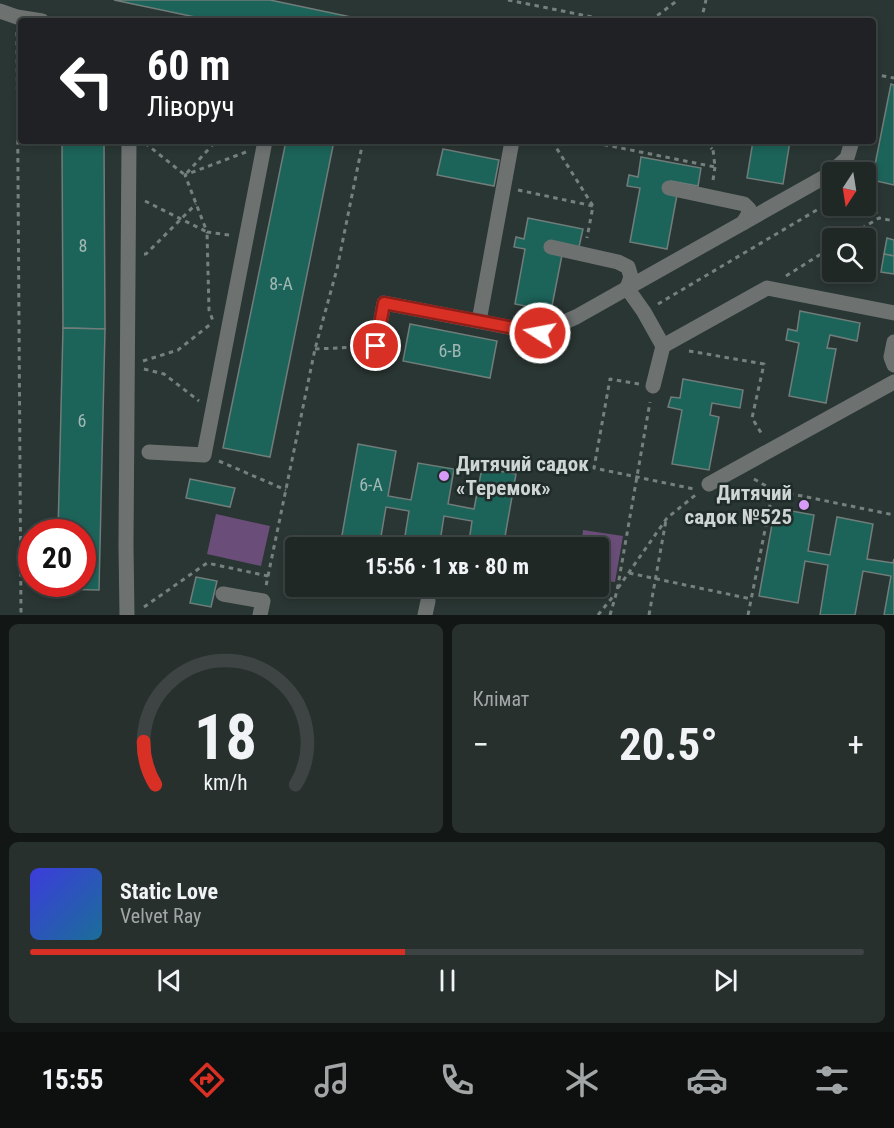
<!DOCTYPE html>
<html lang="uk">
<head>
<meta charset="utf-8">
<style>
	:root { --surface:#202826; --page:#28302e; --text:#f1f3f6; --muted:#a2a6a7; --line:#3d4443; --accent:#d93025 }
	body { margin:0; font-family:"Roboto Condensed",sans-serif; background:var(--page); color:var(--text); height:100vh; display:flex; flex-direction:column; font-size:22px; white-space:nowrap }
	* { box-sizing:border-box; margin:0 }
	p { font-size:20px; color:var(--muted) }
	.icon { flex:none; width:33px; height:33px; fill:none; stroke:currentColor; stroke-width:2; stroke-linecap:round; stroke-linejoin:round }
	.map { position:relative; height:615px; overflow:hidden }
	.sheet { display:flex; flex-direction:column; gap:9px; padding:9px; background:#121615; flex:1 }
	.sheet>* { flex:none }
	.guide { position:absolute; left:18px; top:18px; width:858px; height:126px; border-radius:6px; box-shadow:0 3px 9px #0003,0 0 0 2px var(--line); background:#202124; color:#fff; overflow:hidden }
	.needle { width:39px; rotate:192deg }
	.tools { position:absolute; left:822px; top:162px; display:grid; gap:12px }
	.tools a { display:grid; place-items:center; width:54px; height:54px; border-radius:6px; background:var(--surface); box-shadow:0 3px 9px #0003,0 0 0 2px var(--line); font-size:30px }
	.speed { position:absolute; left:18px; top:519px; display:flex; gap:12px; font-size:30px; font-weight:700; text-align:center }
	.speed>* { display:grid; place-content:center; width:78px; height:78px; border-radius:50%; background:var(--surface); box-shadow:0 3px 9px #0003,0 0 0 2px var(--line); line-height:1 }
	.speed .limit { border:9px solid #d22; background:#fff; color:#111 }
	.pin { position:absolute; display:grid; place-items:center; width:51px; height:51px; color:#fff; margin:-26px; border:3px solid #fff; border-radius:50%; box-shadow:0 2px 6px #0007 }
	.me { position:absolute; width:66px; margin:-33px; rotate:281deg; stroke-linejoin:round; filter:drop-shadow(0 0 4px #0008) }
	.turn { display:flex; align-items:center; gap:21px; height:126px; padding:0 30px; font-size:27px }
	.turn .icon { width:78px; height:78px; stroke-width:2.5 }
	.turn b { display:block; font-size:42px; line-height:51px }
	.big { font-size:45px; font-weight:700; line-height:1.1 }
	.sheet .card { flex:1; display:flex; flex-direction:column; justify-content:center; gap:9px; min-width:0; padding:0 21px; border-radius:9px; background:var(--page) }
	.sheet .dial { align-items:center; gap:0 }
	.dial svg { height:156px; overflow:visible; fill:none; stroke:var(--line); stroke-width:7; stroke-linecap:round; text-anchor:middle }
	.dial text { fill:var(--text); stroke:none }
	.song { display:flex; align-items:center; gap:18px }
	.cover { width:72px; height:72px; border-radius:9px; background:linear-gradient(135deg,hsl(240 70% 55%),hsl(200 70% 35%)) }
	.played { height:6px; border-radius:3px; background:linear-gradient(90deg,var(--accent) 45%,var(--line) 45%) }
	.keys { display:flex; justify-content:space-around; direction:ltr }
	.heat { display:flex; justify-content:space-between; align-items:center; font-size:33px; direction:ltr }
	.sheet .tiles { flex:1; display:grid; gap:9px; grid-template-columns:1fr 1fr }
	.card:last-child { grid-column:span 2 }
	.trip { position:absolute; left:285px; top:537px; width:324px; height:60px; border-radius:6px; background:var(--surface); box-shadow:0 3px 9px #0003,0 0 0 2px var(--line); font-weight:700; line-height:60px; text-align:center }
	.tabs { display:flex; height:96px; justify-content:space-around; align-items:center; background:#0d100f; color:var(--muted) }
	.tabs .icon { width:42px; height:42px }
	.tabs .active { color:var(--accent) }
	.tabs b { font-size:27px; color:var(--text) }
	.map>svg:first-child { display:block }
</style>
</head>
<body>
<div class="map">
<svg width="894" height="615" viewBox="0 0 894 615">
	<rect width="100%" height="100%" fill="#2a3633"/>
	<g fill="#6a4e79">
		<polygon points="216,514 270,526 261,566 207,554"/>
		<polygon points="583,530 623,536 615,582 599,580 598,548 581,547"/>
	</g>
	<g fill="#1c6359" stroke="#707d7a" stroke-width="1.5">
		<polygon points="114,0 270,0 370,21 214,21"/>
		<polygon points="891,84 894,85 894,185 872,180"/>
		<polygon points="62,141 104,141 105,329 63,328"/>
		<polygon points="286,141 334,141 270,457 223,448"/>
		<polygon points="753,141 790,141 783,184 747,178"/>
		<polygon points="443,149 499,160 494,186 437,175"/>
		<polygon points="641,157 701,168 698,186 671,181 677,195 667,249 630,242 640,188 627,186 629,175 638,177"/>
		<polygon points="528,218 583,229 579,247 562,255 551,311 515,304 525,249 514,247 516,237 524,239"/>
		<polygon points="887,238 894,240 894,256 884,254"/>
		<polygon points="884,254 894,256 894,274 881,272"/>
		<polygon points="800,311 860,323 857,341 830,335 827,348 836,349 826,403 789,396 799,343 786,340 788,329 797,331"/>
		<polygon points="410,324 497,341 490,378 403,361"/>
		<polygon points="63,328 105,329 99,590 56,589 56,584 82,584 82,532 58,532"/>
		<polygon points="683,379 743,390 740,408 712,403 710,415 719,417 709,470 672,464 682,410 668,407 671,397 680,398"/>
		<polygon points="358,444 396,451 388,496 411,500 418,463 454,469 448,504 474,509 482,468 516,474 503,548 468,548 472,521 444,516 439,548 403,548 409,511 386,507 379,548 341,541"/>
		<polygon points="190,479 235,488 230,507 186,498"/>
		<polygon points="775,508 814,515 808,551 830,555 837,517 873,524 867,559 893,563 894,559 894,615 884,615 891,576 863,571 855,615 820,615 828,565 805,561 798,603 759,596"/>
		<polygon points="196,577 217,581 211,607 190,603"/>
	</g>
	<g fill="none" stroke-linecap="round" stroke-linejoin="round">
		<g stroke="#76807e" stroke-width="3" stroke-dasharray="4.5 4.5" stroke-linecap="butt">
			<polyline points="508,0 612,21"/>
			<polyline points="569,21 571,13"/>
			<polyline points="650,21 678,0"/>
			<polyline points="701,21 706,0"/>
			<polyline points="17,32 21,615"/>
			<polyline points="873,74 894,78"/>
			<polyline points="552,141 593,206 587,238"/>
			<polyline points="586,141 715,167 712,141"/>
			<polyline points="705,141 712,149"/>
			<polyline points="145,143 185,175 216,141"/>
			<polyline points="713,180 715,167"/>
			<polyline points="518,190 593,206"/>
			<polyline points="866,194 879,218"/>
			<polyline points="145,201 207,232 209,310 213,321"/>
			<polyline points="229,235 207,232 185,175 246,152"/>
			<polyline points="846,238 879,218 894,221"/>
			<polyline points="144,254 146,254 196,204"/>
			<polyline points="786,276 832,247"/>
			<polyline points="658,304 832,201"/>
			<polyline points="315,349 359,347"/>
			<polyline points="689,351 764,364 752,418 763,436"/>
			<polyline points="143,361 178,350 212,323"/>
			<polyline points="144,369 164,374 199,401"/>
			<polyline points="639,384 610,379 594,468 694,489"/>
			<polyline points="219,461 286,490"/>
			<polyline points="754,479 773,490"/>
			<polyline points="629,573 751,599"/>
			<polyline points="268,576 315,349 337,269 363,141"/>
			<polyline points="618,588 667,518 698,493"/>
			<polyline points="144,607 207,563 268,576 266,586"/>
			<polyline points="598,615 615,594"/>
			<polyline points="610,615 617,591 650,402"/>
			<polyline points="649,615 666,520"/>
			<polyline points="748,615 773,490 894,515"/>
		</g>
		<g stroke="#6d7271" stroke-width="15">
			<polyline points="0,11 17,17 42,21"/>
			<polyline points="669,188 744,204 749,209 748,215 743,223"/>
			<polyline points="551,247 618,262 628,267 631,277 627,288 644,312 663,346"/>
			<polyline points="479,321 512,141"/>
			<polyline points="894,342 891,357 894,365"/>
			<polyline points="376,346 384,303 539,333 576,317 828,175 847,158 852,141"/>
			<polyline points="653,386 663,346 767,288 894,313"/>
			<polyline points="149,452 204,455 265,141"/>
			<polyline points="709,484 894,382"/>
			<polyline points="223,594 263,601 260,615"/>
			<polyline points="127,615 126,546 129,141"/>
			<polyline points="425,615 428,601"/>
		</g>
	</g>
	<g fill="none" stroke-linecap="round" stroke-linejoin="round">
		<g stroke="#8d1f18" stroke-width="15">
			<polyline id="route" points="376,346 384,303 540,333"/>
		</g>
		<use href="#route" stroke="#d93025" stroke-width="10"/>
	</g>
	<g fill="#d89af8" stroke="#202c29" stroke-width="2">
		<circle cx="444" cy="476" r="6"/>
		<circle cx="804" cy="505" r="6"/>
	</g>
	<g text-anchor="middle" stroke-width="5" stroke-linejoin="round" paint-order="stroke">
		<g font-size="18" fill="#a2b8b5">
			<text x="83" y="252">8</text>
			<text x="281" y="290">8-А</text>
			<text x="450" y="357">6-В</text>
			<text x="82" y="427">6</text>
			<text x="371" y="491">6-А</text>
		</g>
		<g font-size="21" font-weight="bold" fill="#ced5d4" stroke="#202c29" text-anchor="start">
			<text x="456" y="471">Дитячий садок<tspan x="456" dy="24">«Теремок»</tspan></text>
			<text x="792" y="500" text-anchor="end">Дитячий<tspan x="792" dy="24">садок №525</tspan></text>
		</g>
	</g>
</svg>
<div class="tools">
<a><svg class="needle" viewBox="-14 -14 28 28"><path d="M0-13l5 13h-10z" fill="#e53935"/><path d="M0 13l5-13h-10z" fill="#a2a6a7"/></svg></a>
<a><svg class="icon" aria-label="search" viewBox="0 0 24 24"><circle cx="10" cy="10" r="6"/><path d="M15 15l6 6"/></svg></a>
</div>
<div class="speed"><div class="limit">20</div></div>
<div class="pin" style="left:376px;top:346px;background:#d93025"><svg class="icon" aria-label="arrive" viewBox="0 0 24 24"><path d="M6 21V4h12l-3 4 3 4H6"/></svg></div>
<svg class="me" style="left:540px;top:333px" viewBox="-20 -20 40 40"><circle r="17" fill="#d93025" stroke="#fff" stroke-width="3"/><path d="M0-11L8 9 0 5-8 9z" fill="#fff"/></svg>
<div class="trip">15:56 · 1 хв · 80 m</div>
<div class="guide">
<div class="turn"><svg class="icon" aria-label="left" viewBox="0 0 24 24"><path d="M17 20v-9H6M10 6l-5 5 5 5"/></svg><div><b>60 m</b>Ліворуч</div></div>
</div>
</div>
<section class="sheet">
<div class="tiles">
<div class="card dial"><svg viewBox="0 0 100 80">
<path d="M14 69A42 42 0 1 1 86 69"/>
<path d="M14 69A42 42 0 0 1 8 47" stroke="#d93025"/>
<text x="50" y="56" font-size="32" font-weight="700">18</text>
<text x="50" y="72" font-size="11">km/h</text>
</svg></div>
<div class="card"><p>Клімат</p>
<div class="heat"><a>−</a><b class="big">20.5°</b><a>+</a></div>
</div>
<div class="card">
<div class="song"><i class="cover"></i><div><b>Static Love</b><p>Velvet Ray</p></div></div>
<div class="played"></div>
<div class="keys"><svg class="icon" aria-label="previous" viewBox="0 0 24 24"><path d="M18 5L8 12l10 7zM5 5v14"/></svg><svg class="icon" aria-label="pause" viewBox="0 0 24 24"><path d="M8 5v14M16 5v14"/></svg><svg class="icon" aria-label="next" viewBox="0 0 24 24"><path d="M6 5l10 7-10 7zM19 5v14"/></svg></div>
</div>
</div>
</section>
<nav class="tabs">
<b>15:55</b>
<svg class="icon active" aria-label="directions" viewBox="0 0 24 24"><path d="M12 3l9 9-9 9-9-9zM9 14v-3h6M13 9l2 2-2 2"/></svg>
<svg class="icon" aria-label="music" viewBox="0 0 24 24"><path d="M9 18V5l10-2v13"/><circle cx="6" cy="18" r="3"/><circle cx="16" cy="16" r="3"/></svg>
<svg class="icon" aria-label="phone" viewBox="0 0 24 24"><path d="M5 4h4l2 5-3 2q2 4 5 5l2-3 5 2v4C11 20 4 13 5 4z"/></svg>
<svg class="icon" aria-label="climate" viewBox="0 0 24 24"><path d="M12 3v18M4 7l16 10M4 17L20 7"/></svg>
<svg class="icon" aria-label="car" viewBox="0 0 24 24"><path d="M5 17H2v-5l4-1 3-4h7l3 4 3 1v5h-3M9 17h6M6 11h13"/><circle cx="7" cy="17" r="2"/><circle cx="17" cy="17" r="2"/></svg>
<svg class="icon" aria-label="filters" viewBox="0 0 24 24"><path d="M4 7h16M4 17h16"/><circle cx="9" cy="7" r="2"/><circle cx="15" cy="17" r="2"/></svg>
</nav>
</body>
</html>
